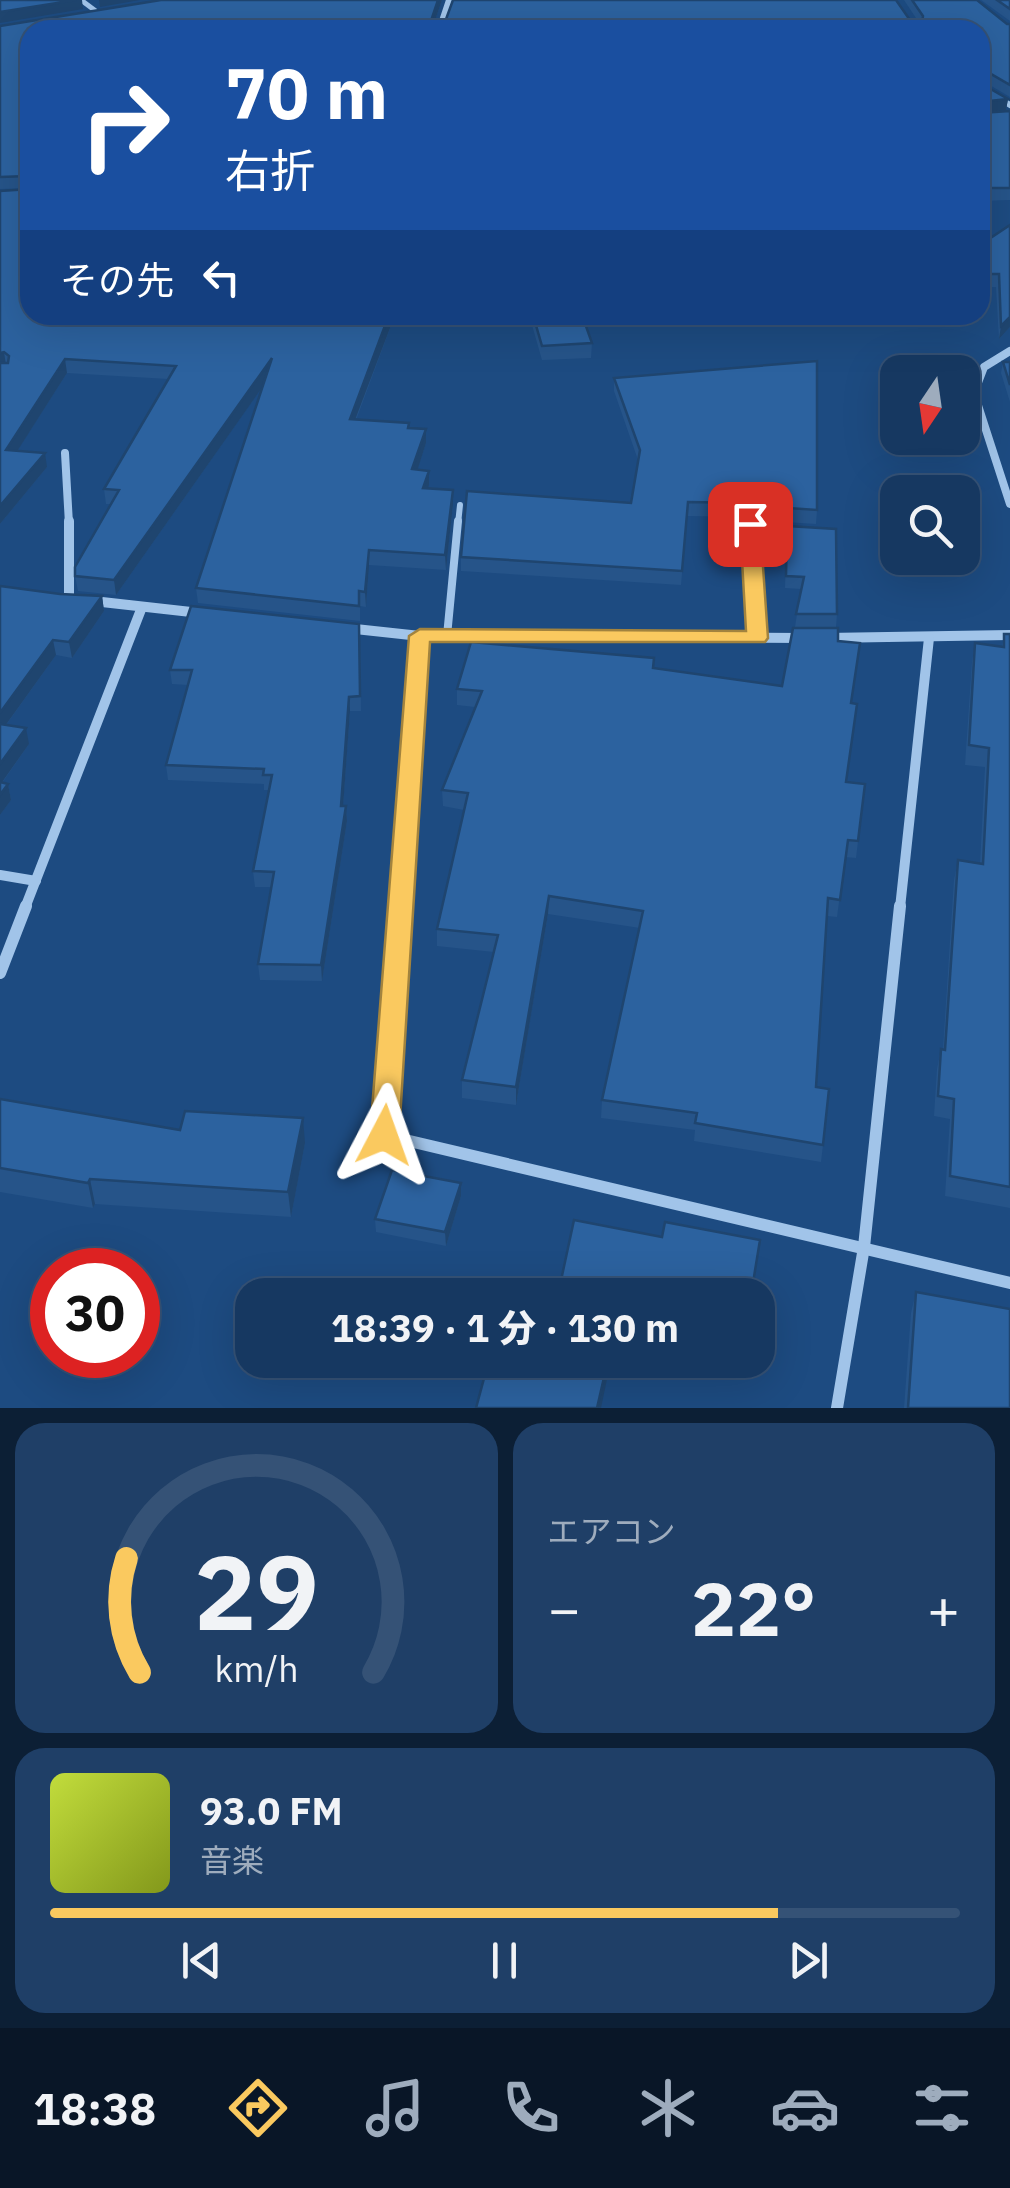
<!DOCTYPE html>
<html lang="ja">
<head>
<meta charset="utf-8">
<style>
	:root { --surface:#163861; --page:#1f3f67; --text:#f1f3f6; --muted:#9eacbd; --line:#355276; --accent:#fac95f }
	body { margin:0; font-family:"IBM Plex Sans","Noto Sans JP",sans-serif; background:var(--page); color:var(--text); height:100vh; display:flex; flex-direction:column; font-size:38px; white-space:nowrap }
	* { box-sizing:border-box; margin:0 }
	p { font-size:32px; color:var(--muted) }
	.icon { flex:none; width:55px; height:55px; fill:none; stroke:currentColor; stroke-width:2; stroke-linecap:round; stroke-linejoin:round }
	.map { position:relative; height:1408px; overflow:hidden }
	.details { display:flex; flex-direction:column; gap:15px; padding:15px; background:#0c1f35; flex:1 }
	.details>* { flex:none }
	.guide { position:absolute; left:20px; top:20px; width:970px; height:305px; border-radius:30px; box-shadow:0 10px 40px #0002,0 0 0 2px var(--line); background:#1a4fa0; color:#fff; overflow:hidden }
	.needle { width:65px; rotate:193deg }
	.tools { position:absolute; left:880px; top:355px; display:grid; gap:20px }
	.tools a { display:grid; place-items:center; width:100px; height:100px; border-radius:20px; background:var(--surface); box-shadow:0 10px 40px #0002,0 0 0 2px var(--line); font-size:50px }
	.speed { position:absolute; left:30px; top:1248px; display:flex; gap:20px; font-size:50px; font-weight:700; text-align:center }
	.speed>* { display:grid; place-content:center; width:130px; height:130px; border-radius:50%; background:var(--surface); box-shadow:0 10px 40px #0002,0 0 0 2px var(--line); line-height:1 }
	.speed .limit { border:15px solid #d22; background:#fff; color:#111 }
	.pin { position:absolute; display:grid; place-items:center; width:85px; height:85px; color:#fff; margin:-42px; border-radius:20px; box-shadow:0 5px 15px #0006 }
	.me { position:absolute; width:110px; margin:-55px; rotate:4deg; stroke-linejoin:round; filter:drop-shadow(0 0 8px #0008) }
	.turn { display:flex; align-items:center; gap:35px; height:210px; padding:0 40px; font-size:45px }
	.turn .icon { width:130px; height:130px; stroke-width:2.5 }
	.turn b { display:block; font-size:70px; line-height:85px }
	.then { display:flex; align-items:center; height:95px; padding:0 40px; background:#0003; gap:20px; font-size:38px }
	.big { font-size:75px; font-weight:800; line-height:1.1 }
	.details .widget { flex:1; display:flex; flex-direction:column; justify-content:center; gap:15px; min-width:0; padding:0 35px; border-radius:30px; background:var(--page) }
	.details .dial { align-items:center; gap:0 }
	.dial svg { height:260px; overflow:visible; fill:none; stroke:var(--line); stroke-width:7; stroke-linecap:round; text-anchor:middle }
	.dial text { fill:var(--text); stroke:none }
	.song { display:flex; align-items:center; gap:30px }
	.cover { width:120px; height:120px; border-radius:15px; background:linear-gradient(135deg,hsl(70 70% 55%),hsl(70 70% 35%)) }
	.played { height:10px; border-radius:5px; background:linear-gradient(90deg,var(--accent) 80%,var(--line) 80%) }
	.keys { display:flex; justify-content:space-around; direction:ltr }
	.heat { display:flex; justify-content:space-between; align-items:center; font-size:55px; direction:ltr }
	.details .tiles { flex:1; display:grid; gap:15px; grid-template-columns:1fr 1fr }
	.widget:last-child { grid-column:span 2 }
	.trip { position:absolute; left:235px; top:1278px; width:540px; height:100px; border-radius:30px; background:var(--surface); box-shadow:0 10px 40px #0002,0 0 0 2px var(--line); font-weight:800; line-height:100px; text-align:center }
	.menu { display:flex; height:160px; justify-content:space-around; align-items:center; background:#091627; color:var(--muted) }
	.menu .icon { width:70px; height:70px }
	.menu .current { color:var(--accent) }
	.menu b { font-size:45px; color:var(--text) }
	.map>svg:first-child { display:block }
</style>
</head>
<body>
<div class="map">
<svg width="1010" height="1408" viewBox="0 0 1010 1408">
	<rect width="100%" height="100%" fill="#1d4b81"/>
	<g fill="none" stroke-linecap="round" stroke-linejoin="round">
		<polyline stroke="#a1c4e9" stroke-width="5" points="81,0 97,12"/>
		<polyline stroke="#a1c4e9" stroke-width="6" points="458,524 460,505"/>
		<g stroke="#a1c4e9" stroke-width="8">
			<polyline points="750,524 757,637"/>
			<polyline points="447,636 458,521"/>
		</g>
		<g stroke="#a1c4e9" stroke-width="6">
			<polyline points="439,30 449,0"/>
			<polyline points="980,87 1010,105"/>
		</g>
		<g stroke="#a1c4e9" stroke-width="8">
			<polyline points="1010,351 984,367 974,393 1010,504"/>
			<polyline points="65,453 69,524"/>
		</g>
		<g stroke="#a1c4e9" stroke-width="10">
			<polyline points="69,598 69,521"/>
			<polyline points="93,601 200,613"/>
			<polyline points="346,628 420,636 804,638"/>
			<polyline points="826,638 1010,635"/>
			<polyline points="0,875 36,881"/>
			<polyline points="25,908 142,607"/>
			<polyline points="400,908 420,636"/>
			<polyline points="900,908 929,638"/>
		</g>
		<g stroke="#a1c4e9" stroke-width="12">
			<polyline points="401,906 384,1135 1010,1283"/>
			<polyline points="0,973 26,906"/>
			<polyline points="837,1408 864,1247 900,906"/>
		</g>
	</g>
	<g fill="#265489">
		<polygon points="442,0 434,23 436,26 445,22 920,24 904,0 977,0 1007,24 1010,24 1010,97 983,81 980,82 980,30 30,30 30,188 0,189 0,26"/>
		<polygon points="981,0 1010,0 1010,21"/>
		<polygon points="980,83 1008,99 1006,110 1010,111 1010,200 980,201"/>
		<polygon points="0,191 30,315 395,315 356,420 409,428 426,443 417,470 429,471 428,488 453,490 453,504 446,570 369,565 366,607 360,606 360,621 198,603 196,588 263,386 116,595 78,591 75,576 111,504 106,504 104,489 168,379 67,373 17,451 47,467 0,524"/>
		<polygon points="1010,225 1010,327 999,339 996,287 980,287 980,245"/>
		<polygon points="466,315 582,315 592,343 591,358 542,360 530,318 468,322"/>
		<polygon points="1003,362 1010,362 1010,402 1001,373"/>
		<polygon points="614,378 817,510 816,524 756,520 751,517 687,516 681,585 461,571 461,557 631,503 638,460 614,391"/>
		<polygon points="787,526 837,614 836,627 795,627 801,589 785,588"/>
		<polygon points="0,586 60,594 102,596 104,611 72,658 56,655 6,725 29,744 2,783 8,784 11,800 0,815"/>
		<polygon points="1004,634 1010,634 1010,1208 945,1196 950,1119 934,1116 937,1069 941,1049 943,1049 954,880 958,860 980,864 985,767 965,765 972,662 975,643 1002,647"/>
		<polygon points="360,638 361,711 350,711 343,806 346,806 347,821 322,981 260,980 258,964 271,887 255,887 253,871 269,790 264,790 264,784 168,780 166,765 188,685 172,684 170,670"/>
		<polygon points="838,641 852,703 846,782 865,784 856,858 845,857 837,917 827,916 816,1087 823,1145 821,1162 694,1141 695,1130 601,1118 602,1100 640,928 548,914 516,1105 462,1098 462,1080 494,952 437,946 437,929 464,810 443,806 442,790 475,707 457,705 457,689 654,658 654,668 782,686"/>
		<polygon points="0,1099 180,1130 305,1143 291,1217 95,1204 93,1208 0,1192"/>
		<polygon points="461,1196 446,1246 376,1232 375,1219"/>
		<polygon points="916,1292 1010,1408 904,1408 911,1313"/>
	</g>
	<g fill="#1f456f">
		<polygon points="75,0 82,0 83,9 0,23 0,12"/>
		<polygon points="99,0 140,0 100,7"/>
		<polygon points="438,0 442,0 432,29 432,18"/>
		<polygon points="984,70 983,81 980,82 980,72"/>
		<polygon points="1008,99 1006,110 980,114 980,102"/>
		<polygon points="389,315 395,315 350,433 350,419"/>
		<polygon points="1010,317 1010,327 999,339 1001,326"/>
		<polygon points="4,352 6,365 0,367 0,353"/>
		<polygon points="272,358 273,372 116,595 114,580"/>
		<polygon points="65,359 67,373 9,464 6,450"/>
		<polygon points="426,429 426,443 413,484 412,469"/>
		<polygon points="45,453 47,467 0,524 0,506"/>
		<polygon points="429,471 429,485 423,502 423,488"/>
		<polygon points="453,490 453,504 446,570 445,555"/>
		<polygon points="369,550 369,565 366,607 365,592"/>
		<polygon points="102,596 104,611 72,658 69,642"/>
		<polygon points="53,640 56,655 0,733 0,713"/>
		<polygon points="349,697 350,711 342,821 341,806"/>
		<polygon points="26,728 29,744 0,785 0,764"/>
		<polygon points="8,784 11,800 0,815 0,795"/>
		<polygon points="346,806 347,821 322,981 321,965"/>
		<polygon points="549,896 548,914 516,1105 516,1087"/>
		<polygon points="303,1118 305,1143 291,1217 288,1192"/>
		<polygon points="90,1179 95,1204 93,1208 88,1183"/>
		<polygon points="461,1183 461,1196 446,1246 445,1232"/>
		<polygon points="608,1360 611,1360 601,1408 597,1408"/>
	</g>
	<g fill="#2c629f" stroke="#1f456f" stroke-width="2.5">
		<polygon points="0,0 76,0 0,12"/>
		<polygon points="161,0 438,0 432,18 436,26 445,22 453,0 896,0 912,23 922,24 923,16 912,0 977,0 1007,24 1010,24 1010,85 984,70 980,72 980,30 611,30 607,24 496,24 493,30 30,30 30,178 28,176 0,177 0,26"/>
		<polygon points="997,0 1010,0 1010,9"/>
		<polygon points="980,83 1008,99 980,102"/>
		<polygon points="1010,111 1010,188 980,188 980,113"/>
		<polygon points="30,189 30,315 389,315 350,419 409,423 408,428 426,429 412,469 429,471 423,488 453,490 445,555 369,550 365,592 359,591 359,606 196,588 272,358 114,580 75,576 75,567 119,490 104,489 176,366 65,359 6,450 45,453 0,506 0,363 8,363 9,356 4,352 0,353 0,191"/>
		<polygon points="1010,225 1010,317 1001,326 999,274 980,274 980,245"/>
		<polygon points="533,315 582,315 592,343 542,346"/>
		<polygon points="817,361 817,510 758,506 752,503 688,502 682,571 461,557 467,491 631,503 640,450 614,378"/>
		<polygon points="1003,362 1010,362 1010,385"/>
		<polygon points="787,526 836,529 837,614 796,614 804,577 786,576"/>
		<polygon points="0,586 60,594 102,596 69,642 53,640 0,713"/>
		<polygon points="191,606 359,624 360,696 349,697 341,806 346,806 321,965 258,964 274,872 253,871 272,775 263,775 264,769 166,765 192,670 170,670"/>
		<polygon points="793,628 838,628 838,641 860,643 851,703 857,704 846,782 865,784 858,841 848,840 840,900 828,898 816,1087 829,1089 823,1145 695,1123 697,1113 602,1100 643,911 549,896 516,1087 462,1080 498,935 437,929 468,793 442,790 482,691 457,689 471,642 654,658 653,668 782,686"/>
		<polygon points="1004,634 1010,634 1010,1187 950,1176 954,1099 938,1096 941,1049 945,1050 958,860 983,864 989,748 969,745 975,643 1004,647"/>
		<polygon points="0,724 26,728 0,764"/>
		<polygon points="0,782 8,784 0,795"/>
		<polygon points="0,1099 180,1130 185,1111 303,1118 288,1192 90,1179 88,1183 0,1168"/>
		<polygon points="392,1170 461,1183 445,1232 375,1219"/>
		<polygon points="574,1220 662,1237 665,1222 760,1240 751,1295 519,1295 524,1278 560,1285"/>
		<polygon points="916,1292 1010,1309 1010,1408 908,1408"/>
		<polygon points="489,1360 608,1360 597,1408 476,1408"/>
	</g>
	<polygon fill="#fac95f" stroke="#a2833e" stroke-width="2.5" points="750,518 760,524 768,638 765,642 430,642 399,1135 395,1143 384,1146 374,1143 370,1135 409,636 420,629 746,631 740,524"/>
</svg>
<div class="tools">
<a><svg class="needle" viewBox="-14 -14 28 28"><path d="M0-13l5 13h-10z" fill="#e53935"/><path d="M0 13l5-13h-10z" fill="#9eacbd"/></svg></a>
<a><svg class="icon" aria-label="search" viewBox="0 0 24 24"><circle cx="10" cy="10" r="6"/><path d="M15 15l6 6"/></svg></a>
</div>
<div class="speed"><div class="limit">30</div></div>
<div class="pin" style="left:750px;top:524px;background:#d93025"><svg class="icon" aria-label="arrive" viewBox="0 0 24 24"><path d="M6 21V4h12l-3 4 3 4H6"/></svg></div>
<svg class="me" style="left:384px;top:1135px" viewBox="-20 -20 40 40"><path d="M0-17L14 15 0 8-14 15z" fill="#fac95f" stroke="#fff" stroke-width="4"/></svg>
<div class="trip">18:39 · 1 分 · 130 m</div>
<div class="guide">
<div class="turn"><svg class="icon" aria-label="right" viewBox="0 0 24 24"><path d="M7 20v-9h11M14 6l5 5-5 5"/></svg><div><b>70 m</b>右折</div></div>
<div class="then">その先<svg class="icon" aria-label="left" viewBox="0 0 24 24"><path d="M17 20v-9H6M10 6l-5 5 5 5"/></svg></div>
</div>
</div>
<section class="details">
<div class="tiles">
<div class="widget dial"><svg viewBox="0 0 100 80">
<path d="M14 69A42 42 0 1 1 86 69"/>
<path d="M14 69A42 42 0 0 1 10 34" stroke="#fac95f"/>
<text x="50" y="56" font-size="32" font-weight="700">29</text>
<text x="50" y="72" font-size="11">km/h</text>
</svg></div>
<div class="widget"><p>エアコン</p>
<div class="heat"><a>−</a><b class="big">22°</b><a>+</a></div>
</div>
<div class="widget">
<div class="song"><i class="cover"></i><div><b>93.0 FM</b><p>音楽</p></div></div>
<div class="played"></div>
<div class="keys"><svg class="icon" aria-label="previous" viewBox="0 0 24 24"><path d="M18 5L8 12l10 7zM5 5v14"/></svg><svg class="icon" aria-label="pause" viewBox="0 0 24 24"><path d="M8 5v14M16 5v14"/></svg><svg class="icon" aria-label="next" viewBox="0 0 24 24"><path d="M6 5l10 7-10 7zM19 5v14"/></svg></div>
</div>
</div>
</section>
<nav class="menu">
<b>18:38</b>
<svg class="icon current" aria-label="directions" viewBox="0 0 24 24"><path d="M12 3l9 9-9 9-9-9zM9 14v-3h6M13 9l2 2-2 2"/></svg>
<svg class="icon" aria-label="music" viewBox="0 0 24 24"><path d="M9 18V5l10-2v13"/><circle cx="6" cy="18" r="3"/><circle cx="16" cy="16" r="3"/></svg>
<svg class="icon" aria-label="phone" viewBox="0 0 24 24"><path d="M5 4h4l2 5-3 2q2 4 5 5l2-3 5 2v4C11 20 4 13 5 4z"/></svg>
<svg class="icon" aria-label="climate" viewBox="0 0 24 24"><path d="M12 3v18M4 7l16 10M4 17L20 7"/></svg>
<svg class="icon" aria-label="car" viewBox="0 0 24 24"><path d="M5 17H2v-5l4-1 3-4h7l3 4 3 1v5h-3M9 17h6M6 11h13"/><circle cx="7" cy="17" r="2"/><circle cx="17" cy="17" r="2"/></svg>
<svg class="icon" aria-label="filters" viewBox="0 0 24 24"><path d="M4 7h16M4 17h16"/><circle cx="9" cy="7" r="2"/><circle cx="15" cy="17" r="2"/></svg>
</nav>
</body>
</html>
